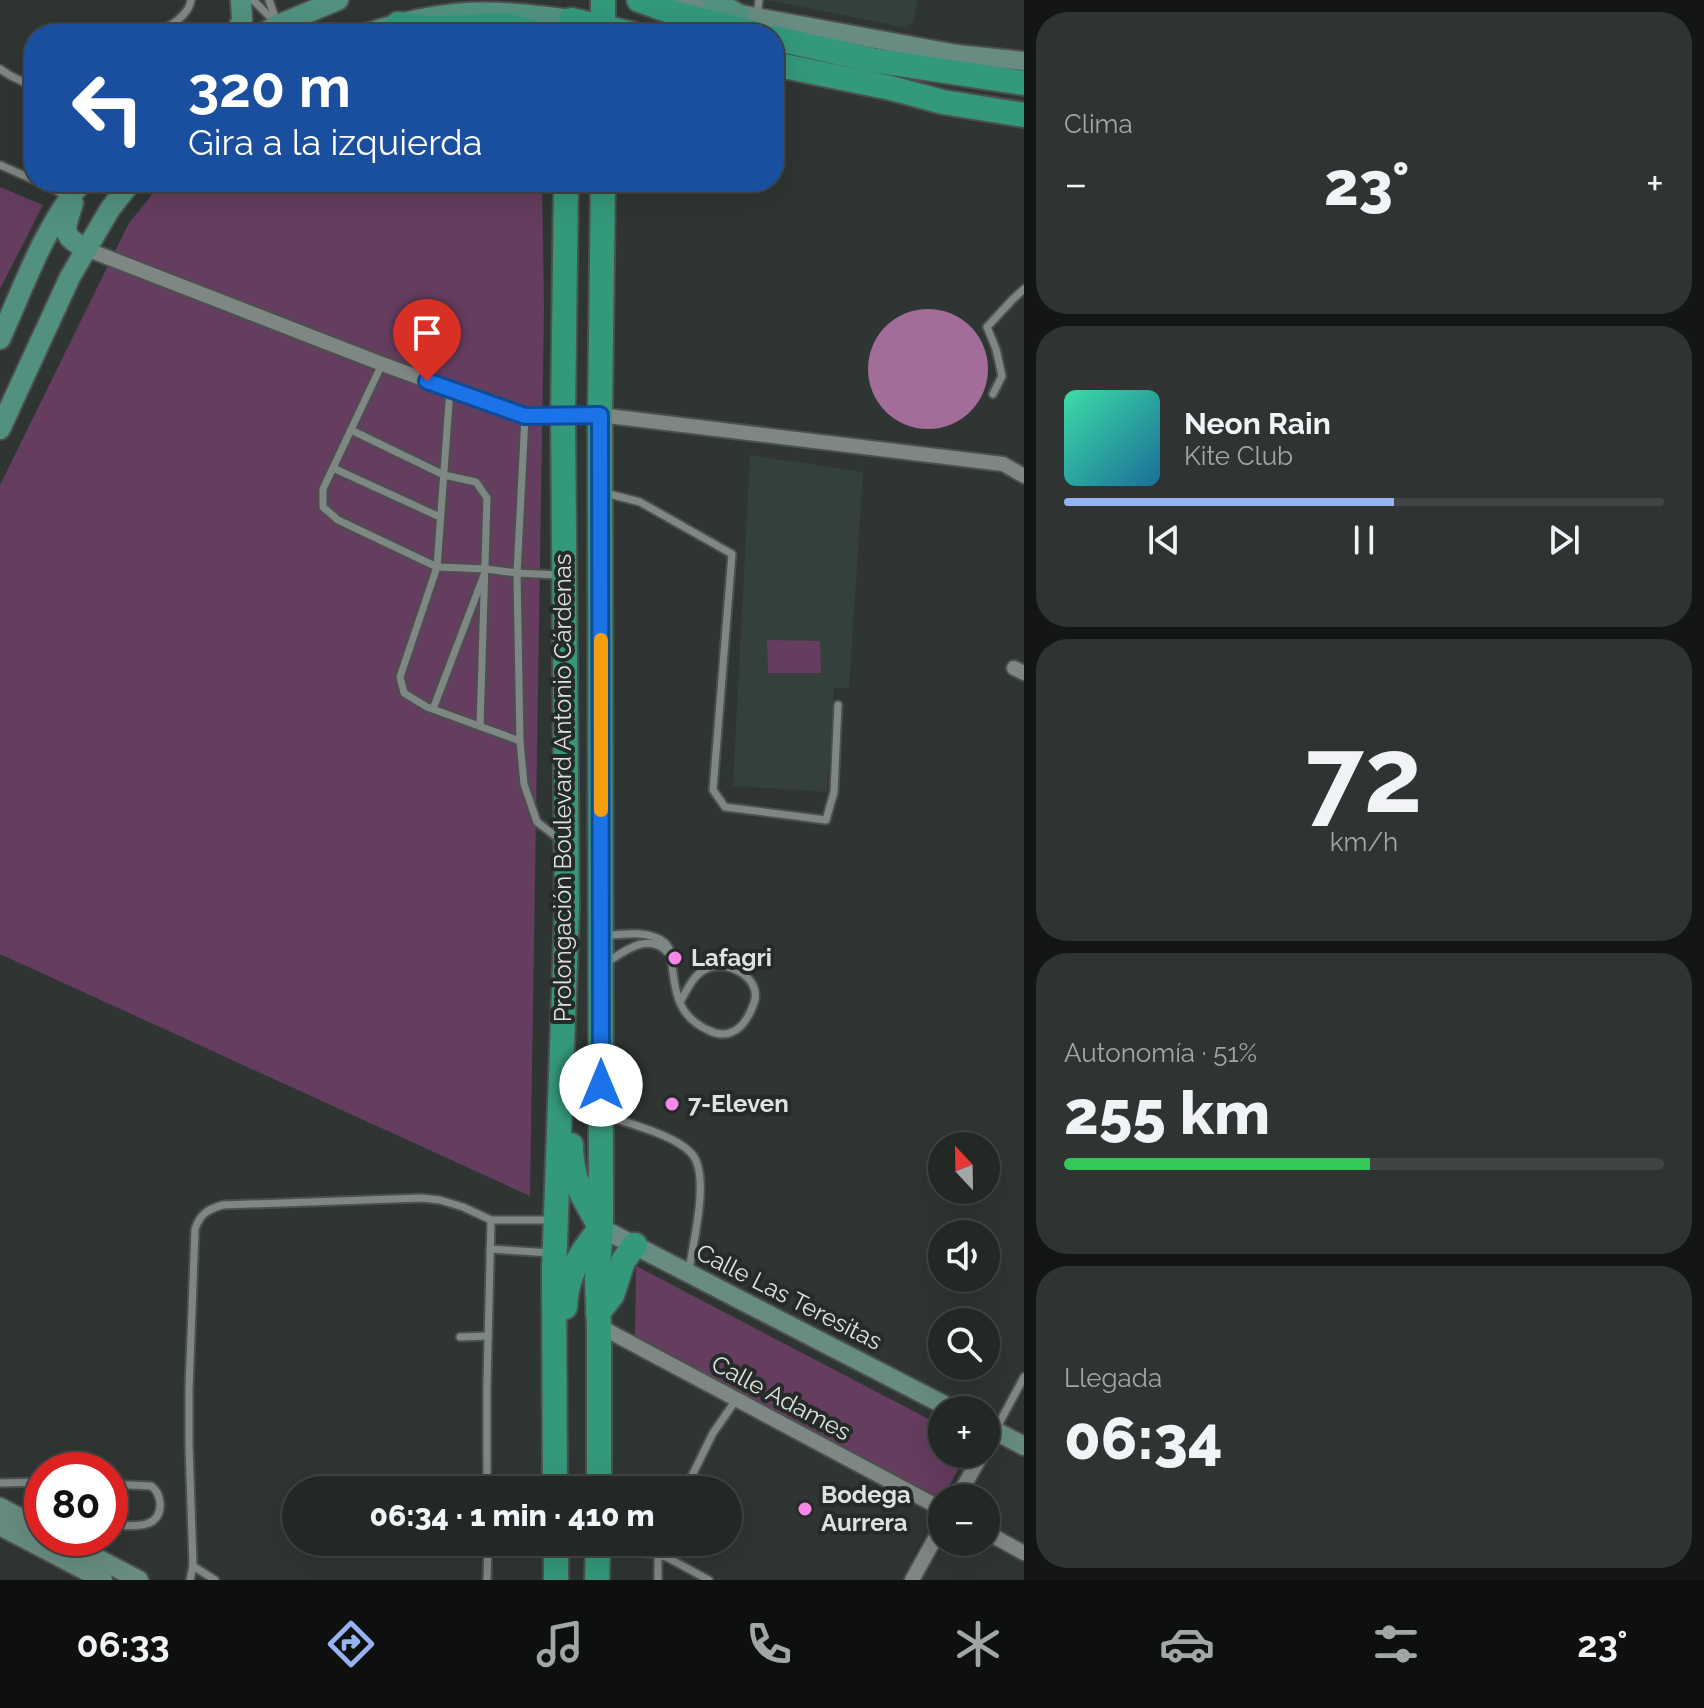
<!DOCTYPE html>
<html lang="es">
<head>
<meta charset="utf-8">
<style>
	:root { --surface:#232826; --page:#2f3432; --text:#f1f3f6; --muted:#a3a6a7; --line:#404443; --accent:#95b2f1 }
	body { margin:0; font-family:Raleway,sans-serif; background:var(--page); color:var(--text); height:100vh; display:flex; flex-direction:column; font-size:30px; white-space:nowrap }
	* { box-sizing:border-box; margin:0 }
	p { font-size:26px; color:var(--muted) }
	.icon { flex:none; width:44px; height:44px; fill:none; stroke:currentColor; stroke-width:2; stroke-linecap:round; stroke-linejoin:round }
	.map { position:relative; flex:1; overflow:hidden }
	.details { display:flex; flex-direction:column; gap:12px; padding:12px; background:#131615; width:680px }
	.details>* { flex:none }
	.hud { position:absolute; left:24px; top:24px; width:760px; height:168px; border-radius:32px; box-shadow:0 8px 32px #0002,0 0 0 2px var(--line); background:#1a4fa0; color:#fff; overflow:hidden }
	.needle { width:52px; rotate:338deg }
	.controls { position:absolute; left:928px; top:1132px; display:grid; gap:16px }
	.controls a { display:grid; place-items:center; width:72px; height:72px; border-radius:50%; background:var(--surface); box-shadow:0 8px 32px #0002,0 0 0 2px var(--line); font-size:40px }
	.speed { position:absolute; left:24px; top:1452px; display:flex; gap:16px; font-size:40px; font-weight:700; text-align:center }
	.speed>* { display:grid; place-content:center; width:104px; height:104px; border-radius:50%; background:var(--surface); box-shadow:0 8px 32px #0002,0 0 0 2px var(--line); line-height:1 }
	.speed .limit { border:12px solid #d22; background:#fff; color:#111 }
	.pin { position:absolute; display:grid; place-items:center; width:68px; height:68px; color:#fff; margin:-82px -34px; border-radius:50% 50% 50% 0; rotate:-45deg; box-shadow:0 0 8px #0007 }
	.pin .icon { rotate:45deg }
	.me { position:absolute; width:88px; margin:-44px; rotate:0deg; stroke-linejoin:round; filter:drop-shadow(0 0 6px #0008) }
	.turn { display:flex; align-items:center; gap:28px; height:168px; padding:0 32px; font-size:36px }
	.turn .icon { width:104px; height:104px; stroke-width:2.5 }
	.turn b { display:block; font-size:56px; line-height:68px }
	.big { font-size:60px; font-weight:800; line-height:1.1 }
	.details .card { flex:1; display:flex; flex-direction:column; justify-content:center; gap:12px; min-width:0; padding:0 28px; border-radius:32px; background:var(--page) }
	.details .dial { align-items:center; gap:0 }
	.dial b { font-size:104px; line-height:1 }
	.song { display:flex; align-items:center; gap:24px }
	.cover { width:96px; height:96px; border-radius:12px; background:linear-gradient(135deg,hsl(160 70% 55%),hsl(200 70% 35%)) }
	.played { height:8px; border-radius:4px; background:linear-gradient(90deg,var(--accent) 55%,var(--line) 55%) }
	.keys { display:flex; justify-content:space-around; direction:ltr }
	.heat { display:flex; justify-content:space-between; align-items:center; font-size:44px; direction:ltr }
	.charge { height:12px; border-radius:6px; background:linear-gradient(90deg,#34c759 51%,var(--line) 0) }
	.trip { position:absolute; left:282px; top:1476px; width:460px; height:80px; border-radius:40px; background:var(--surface); box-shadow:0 8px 32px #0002,0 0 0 2px var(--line); font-weight:800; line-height:80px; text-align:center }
	.tabs { display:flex; height:128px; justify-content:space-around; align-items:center; background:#0e100f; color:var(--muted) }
	.tabs .icon { width:56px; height:56px }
	.tabs .current { color:var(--accent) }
	.tabs b { font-size:36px; color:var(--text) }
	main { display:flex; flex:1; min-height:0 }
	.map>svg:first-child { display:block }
</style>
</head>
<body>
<main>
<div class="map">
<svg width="1024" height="1580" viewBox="0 0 1024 1580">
	<rect width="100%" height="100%" fill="#2f3533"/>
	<g fill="#34403b">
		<polygon points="767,0 918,0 913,23 909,23 908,28"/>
		<polygon points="750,455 863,472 849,688 834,688 827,792 733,786"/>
	</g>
	<g fill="#653d5f">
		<polygon points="162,182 542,182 544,308 530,1196 0,954 0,485 129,223"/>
		<polygon points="0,187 43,205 0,289"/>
		<polygon points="767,640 820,641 821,673 768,673"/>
		<polygon points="636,1266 942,1426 942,1454 966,1454 942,1500 635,1339"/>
	</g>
	<circle fill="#a36d9a" cx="928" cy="369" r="60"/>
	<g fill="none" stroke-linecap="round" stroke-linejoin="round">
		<g stroke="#4b504e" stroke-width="11">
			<g id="lane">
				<polyline points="253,0 277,24"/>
				<polyline points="269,0 277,23"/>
				<polyline points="757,16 759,0"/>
				<path d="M 156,34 C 169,26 189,16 191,0"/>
				<polyline points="0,69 11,76 34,87"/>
				<polyline points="0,165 34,180"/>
				<polyline points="38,182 68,196"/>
				<polyline points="382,364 323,489 323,507 338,520 437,567 486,569 517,573 525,417"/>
				<polyline points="450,389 437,567 400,677 404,693 427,707 520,741"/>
				<polyline points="993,394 1002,376 996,349 987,327 1013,299 1024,289"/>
				<polyline points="351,430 444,475 476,482 487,498 480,726"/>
				<polyline points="333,468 440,517"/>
				<polyline points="605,493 640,502 732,554 713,790 725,807 826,820 834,792 838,705"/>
				<polyline points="558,575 517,573 520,741 524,784 537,822 562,841"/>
				<polyline points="433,709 484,575"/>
				<path d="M 604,936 C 622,934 648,930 664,942 C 671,948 671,956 672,964 C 675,994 679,1017 708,1030 C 716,1034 724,1036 732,1032 C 743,1028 750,1014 754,1003 C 763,978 726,958 706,969 C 693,975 687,990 680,1002"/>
				<path d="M 606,963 C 623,952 648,932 666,951"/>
				<path d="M 604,1115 C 627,1123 675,1135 691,1153 C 711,1173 693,1243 689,1270"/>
				<polyline points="490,1249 552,1253"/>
				<polyline points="460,1337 488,1336"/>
				<polyline points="996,1429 1024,1377"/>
				<polyline points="0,1483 42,1482"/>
				<path d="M 110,1484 L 151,1486 C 157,1490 159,1495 160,1502 C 162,1530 133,1526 114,1525"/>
				<polyline points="487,1490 487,1383 491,1220"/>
				<polyline points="685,1490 713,1433 736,1400"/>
				<polyline points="658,1542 658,1580"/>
				<polyline points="601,1549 657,1554 668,1558 709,1580"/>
				<polyline points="193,1566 215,1580"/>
				<path d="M 190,1580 L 193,1566 L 189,1445 L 189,1389 L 195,1229 C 200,1214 208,1209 223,1205 L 421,1198 L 440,1200 L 463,1207 L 491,1220 L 550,1220"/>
				<polyline points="487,1580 488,1542"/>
			</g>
		</g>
		<g stroke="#4b504e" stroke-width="18">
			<g id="street">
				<polyline points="86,249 382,364 525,416 600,415 1003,464 1024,476"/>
				<polyline points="1014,668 1024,673"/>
				<polyline points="599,1326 942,1509"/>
				<polyline points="957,1498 982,1454"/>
				<polyline points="986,1532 1024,1553"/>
				<polyline points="912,1580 942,1526"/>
			</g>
		</g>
		<g stroke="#4b504e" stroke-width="22">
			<g id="secondary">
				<polyline points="664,0 957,54 1024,61"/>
				<polyline points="601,1228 954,1410"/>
				<polyline points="986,1426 1024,1446"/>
				<polyline points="0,1507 42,1529"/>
				<polyline points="0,1526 103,1580"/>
				<polyline points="59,1538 139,1580"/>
			</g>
		</g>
		<g stroke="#4b504e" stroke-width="24">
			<g id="primary">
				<polyline points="713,0 740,15"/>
				<polyline points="278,25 300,34"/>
				<polyline points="236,34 242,20 241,0"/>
				<polyline points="262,34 278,25 338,0"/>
				<path d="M 366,34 C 408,19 458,10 502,13 C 525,14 548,17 571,20"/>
				<path d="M 73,203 C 65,230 59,234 86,249"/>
				<path d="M 0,339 C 24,286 44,227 82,182"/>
				<polyline points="0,429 70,277 110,209 131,182"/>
			</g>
		</g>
		<g stroke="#4b504e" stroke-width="28">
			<g id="highway">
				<polyline points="603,0 603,34"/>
				<polyline points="639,0 681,15 757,34"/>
				<polyline points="571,20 632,34"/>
				<path d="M 398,24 C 412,26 427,29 442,28 C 472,28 508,19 535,34"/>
				<polyline points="774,38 872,60 1024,83"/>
				<polyline points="774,64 891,88 943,102 1024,115"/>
				<path d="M 565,1307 C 566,1276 581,1251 601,1228 C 584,1199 571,1180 571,1145"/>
				<polyline points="598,1313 612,1295 623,1261 635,1245"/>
				<polyline points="555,1490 554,1270 567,910 563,415 566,182"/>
				<polyline points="599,1490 599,1326 597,1280 601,1228 600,415 603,182"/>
				<polyline points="556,1542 556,1580"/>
				<polyline points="597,1580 598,1542"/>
			</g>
		</g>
		<use href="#lane" stroke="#7f8784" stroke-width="7"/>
		<use href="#street" stroke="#7f8784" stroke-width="14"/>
		<use href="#secondary" stroke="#688c81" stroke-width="18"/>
		<use href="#primary" stroke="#52917f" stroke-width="20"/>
		<use href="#highway" stroke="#34987b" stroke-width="24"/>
	</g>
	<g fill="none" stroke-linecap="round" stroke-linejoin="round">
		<g stroke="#114b97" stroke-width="20">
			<polyline id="route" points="427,381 525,416 600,415 601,1085"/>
		</g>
		<use href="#route" stroke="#1a73e8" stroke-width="14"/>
		<polyline stroke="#f59e0b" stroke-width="14" points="601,810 601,640"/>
	</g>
	<g fill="#f987e9" stroke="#252b29" stroke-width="3">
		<circle cx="675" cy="958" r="8"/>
		<circle cx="672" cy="1104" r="8"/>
		<circle cx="805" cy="1509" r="8"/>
	</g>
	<g text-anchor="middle" stroke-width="8" stroke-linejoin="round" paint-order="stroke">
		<g font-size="24" fill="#dfe2e1" stroke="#252b29">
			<text transform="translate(563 788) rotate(-90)" y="8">Prolongación Boulevard Antonio Cárdenas</text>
			<text transform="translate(789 1297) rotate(27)" y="8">Calle Las Teresitas</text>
			<text transform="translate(781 1398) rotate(28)" y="8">Calle Adames</text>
		</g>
		<g font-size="24" font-weight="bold" fill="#dfe2e1" stroke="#252b29" text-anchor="start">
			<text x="691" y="966">Lafagri</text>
			<text x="688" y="1112">7-Eleven</text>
			<text x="821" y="1503">Bodega<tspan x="821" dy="28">Aurrera</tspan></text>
		</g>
	</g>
</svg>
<div class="controls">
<a><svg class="needle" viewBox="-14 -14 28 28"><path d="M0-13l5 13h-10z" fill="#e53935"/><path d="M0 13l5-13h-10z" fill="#a3a6a7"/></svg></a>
<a><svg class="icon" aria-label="sound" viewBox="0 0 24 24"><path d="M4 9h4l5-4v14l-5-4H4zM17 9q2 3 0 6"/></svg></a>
<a><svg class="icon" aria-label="search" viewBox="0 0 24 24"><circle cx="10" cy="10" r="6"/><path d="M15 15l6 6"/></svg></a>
<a>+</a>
<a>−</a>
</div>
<div class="speed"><div class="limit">80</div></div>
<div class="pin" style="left:427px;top:381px;background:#d93025"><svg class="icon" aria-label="arrive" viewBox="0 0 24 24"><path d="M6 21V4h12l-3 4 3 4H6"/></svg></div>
<svg class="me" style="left:601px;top:1085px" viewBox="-20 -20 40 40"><circle r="19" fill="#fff"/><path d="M0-13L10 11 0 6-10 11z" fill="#1a73e8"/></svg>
<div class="trip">06:34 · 1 min · 410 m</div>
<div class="hud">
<div class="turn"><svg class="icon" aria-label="left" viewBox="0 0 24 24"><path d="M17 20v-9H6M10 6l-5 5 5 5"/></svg><div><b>320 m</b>Gira a la izquierda</div></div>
</div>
</div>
<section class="details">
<div class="card"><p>Clima</p>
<div class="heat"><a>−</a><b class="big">23°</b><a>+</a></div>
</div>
<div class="card">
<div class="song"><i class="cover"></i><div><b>Neon Rain</b><p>Kite Club</p></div></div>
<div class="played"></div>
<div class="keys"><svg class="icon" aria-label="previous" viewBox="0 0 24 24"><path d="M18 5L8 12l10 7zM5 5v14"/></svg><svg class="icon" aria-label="pause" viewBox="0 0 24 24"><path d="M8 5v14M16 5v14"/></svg><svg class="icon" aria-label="next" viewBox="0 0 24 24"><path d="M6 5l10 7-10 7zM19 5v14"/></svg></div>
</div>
<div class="card dial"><b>72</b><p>km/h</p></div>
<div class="card"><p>Autonomía · 51%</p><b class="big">255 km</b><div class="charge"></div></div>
<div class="card"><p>Llegada</p><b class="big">06:34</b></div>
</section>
</main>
<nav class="tabs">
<b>06:33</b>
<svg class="icon current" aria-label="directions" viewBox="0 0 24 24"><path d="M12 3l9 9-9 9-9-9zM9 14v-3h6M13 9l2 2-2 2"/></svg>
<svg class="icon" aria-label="music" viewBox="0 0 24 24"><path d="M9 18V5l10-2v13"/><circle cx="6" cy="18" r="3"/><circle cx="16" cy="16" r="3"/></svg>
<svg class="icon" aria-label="phone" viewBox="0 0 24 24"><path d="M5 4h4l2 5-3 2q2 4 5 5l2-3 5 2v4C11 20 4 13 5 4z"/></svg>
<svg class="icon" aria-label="climate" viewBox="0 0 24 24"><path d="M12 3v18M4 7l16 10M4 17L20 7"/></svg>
<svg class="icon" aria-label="car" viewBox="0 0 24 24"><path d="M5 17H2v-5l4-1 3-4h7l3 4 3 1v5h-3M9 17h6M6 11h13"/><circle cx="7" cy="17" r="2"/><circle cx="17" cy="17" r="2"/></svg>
<svg class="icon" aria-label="filters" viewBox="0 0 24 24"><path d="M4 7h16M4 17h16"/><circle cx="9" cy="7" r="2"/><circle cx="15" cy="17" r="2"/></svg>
<b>23°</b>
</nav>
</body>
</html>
